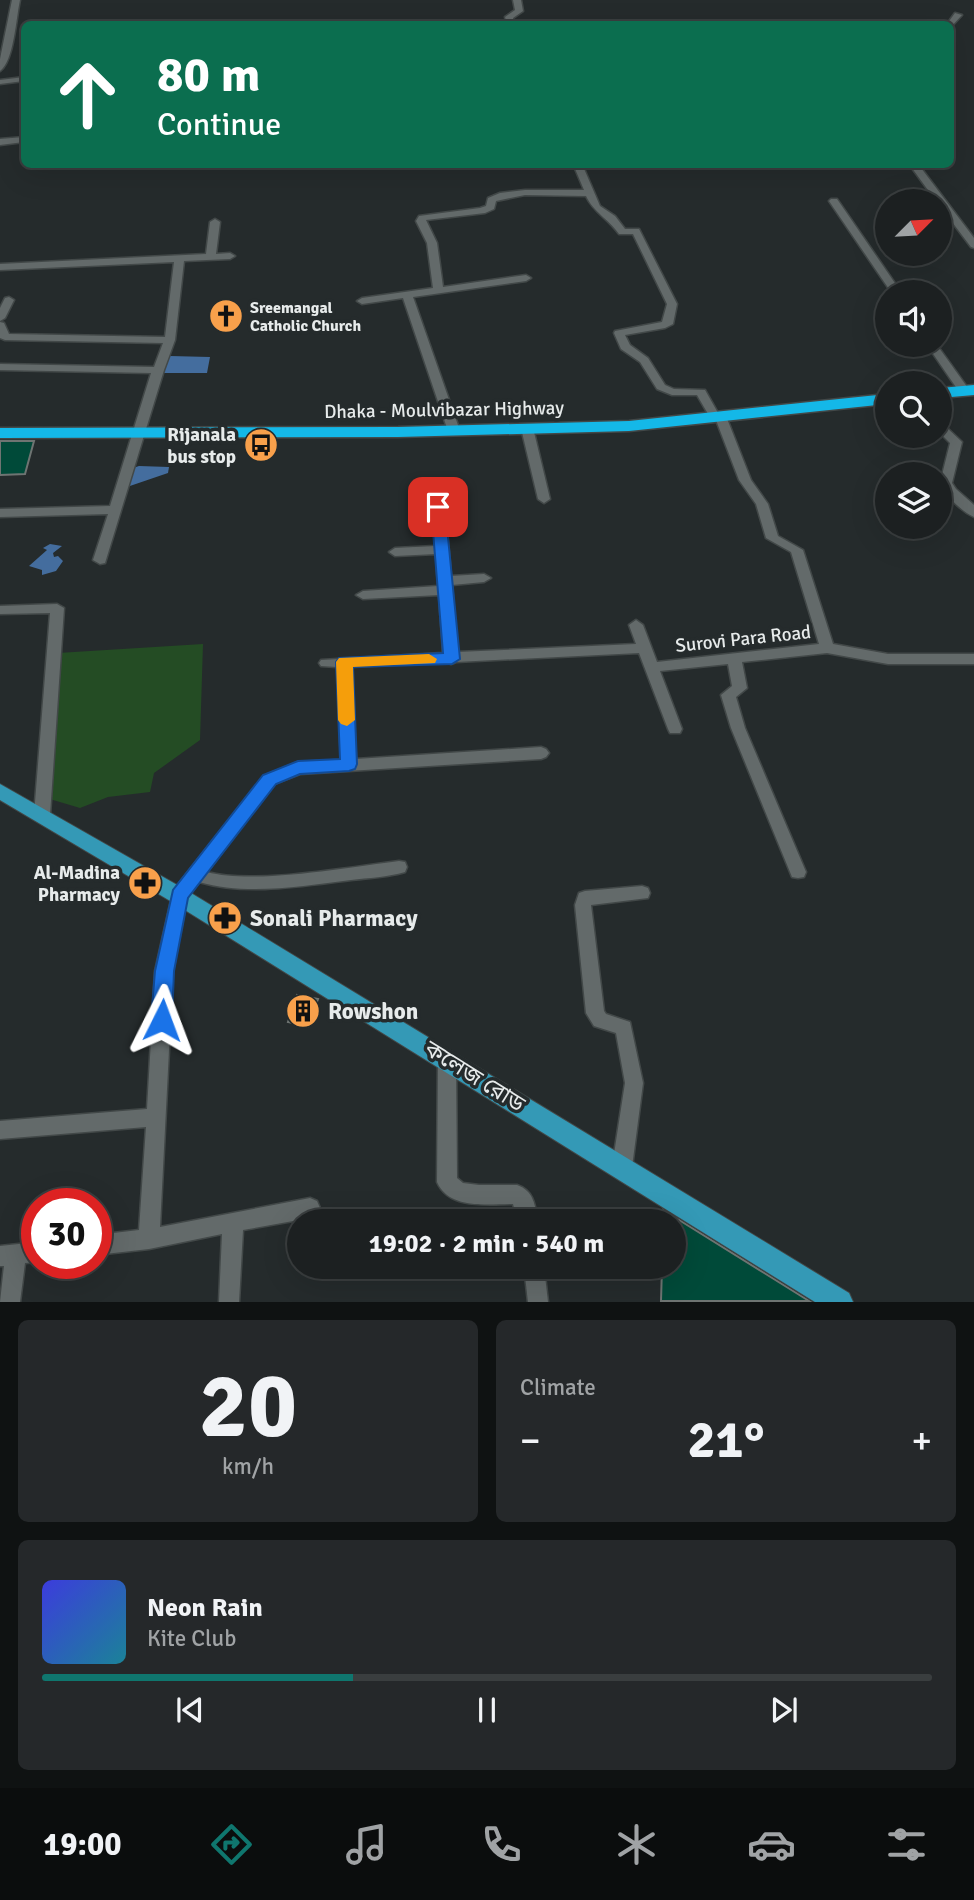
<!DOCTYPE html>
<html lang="en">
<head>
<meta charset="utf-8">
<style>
	:root { --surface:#1c2021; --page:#25282a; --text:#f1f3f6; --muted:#a0a3a5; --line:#3a3e3f; --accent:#0f766e }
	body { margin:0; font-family:Signika,"Noto Sans Bengali",sans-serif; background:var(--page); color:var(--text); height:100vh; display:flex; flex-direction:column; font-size:26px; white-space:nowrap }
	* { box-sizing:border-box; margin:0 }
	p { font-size:23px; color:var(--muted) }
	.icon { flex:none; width:38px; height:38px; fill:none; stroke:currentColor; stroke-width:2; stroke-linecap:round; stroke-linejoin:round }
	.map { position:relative; height:1302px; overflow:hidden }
	.details { display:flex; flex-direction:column; gap:18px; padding:18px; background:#0f1212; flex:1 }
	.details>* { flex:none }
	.hud { position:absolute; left:21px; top:21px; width:933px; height:147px; border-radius:10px; box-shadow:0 7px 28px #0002,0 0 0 2px var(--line); background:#0b6e4f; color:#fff; overflow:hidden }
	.needle { width:46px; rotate:66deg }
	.controls { position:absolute; left:875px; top:189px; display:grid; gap:14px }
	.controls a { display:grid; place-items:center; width:77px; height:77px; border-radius:50%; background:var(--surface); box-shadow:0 7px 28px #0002,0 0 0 2px var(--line); font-size:35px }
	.speed { position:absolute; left:21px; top:1188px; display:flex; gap:14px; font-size:35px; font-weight:700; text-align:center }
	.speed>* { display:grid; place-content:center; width:91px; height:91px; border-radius:50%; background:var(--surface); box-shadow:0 7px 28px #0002,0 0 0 2px var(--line); line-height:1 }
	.speed .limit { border:10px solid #d22; background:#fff; color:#111 }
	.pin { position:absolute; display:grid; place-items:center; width:60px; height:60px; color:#fff; margin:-30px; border-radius:14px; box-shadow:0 4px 10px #0006 }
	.me { position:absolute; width:77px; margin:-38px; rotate:3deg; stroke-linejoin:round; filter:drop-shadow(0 0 5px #0008) }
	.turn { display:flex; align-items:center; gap:24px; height:147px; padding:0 21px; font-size:32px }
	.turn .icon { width:91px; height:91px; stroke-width:2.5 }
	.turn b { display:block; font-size:49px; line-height:60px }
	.big { font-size:52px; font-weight:700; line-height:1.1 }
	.details .card { flex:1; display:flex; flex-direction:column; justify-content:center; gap:10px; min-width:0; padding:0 24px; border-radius:10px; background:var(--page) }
	.details .dial { align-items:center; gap:0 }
	.dial b { font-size:91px; line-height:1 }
	.song { display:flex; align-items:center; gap:21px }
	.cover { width:84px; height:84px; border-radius:10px; background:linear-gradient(135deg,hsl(240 70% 55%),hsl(190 70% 35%)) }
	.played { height:7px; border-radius:4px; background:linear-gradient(90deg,var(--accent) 35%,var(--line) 35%) }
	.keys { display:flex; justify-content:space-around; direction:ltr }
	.heat { display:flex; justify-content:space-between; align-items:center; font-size:38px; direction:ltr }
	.details .tiles { flex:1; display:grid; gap:18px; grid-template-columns:1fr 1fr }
	.card:last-child { grid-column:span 2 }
	.trip { position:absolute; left:287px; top:1209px; width:399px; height:70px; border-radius:35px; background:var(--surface); box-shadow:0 7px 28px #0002,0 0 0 2px var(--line); font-weight:700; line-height:70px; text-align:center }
	.dock { display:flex; height:112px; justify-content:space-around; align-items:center; background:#0b0d0d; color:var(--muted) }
	.dock .icon { width:49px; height:49px }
	.dock .on { color:var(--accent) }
	.dock b { font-size:32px; color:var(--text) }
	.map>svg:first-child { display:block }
</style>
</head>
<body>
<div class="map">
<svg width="974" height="1302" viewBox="0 0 974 1302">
	<rect width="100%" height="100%" fill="#252b2c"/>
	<polygon fill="#244c24" points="203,644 200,740 154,773 150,792 108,797 80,808 43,797 58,653"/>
	<g fill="#446d9e">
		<polygon points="170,356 210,357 207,373 160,373 164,361"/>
		<polygon points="139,466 169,467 168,473 124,488 130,469"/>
		<polygon points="50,544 62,546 53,553 54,557 58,556 63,561 56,571 42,575 42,570 29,566 47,550 43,548"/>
	</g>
	<g fill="#004a39" stroke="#6e7472" stroke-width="2">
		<polygon points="0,441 34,441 25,474 0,475"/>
		<polygon points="297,995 318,999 308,1026 288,1022"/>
		<polygon points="663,1210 801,1296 809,1301 661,1301 662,1267 674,1267 674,1222 662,1222"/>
	</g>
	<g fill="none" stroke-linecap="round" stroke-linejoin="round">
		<g stroke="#424848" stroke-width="3">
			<g id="minor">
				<path d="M 12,0 L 20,0 C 16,18 14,61 0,71 L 0,59 Z"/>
				<polygon points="513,0 521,0 523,11 513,18 513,24 507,24 505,17 515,10"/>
				<polygon points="955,13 962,15 950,28 950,24 947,24"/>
				<polygon points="24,77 24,81 0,84 0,80"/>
				<polygon points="24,137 24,142 0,145 0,139"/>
				<path d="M 573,164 L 582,164 L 600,206 L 615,216 L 625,229 L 639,229 L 677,304 L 673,324 L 665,328 L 625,335 L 630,345 L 648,358 L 665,385 L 674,389 L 705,390 L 718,413 L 726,416 L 751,480 L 768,504 L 778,536 L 803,550 L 833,644 L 888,654 L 974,654 L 974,664 L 888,664 L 827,653 L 742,662 L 747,688 L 736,697 L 745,728 L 806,872 L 804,877 L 798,878 L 792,877 L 790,872 L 731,728 L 721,695 L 732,686 L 728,664 L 660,671 L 682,729 L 680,733 L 670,733 L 668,729 L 639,653 L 456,662 L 451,664 L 446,662 L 351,667 L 356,759 L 541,747 L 546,749 L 549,753 L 546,757 L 541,759 L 300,774 L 274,784 L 207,872 C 254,885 349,867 399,861 L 405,862 L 407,867 L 405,872 C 388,877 368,878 351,880 C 302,886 247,896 199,882 L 187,898 L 173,971 L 160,1227 L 310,1198 L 317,1201 L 320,1208 L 317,1215 L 310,1218 L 243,1230 L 239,1302 L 219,1302 L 222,1234 L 149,1249 L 96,1255 L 96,1235 L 139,1230 L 146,1127 L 0,1139 L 0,1121 L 147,1109 L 155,971 L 173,891 L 264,776 L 298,762 L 341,760 L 337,667 L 321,666 L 319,663 L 321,660 L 443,653 L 439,595 L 363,599 L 356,595 L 363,591 L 438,586 L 436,554 L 395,556 L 389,552 L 395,548 L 435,546 L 431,485 L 433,482 L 441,482 L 443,485 L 451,576 L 484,574 L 491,578 L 484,582 L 452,585 L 457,652 L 636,644 L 629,625 L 636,620 L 643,625 L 657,662 L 819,644 L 791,552 L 766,538 L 756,504 L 739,480 L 716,420 L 711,419 L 697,395 L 672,395 L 657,389 L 640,362 L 621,349 L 614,333 L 615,331 L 662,322 L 667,304 L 633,234 L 619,234 C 608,218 594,213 586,196 L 525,195 L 496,201 L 494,209 L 485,213 L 426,220 L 437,243 L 443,287 L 526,275 L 531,278 L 526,281 L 413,297 L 460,431 L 458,433 L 454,435 L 448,431 L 403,298 L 362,304 L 357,301 L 362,298 L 433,288 L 427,243 L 416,221 L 419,216 L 480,208 L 486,206 L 488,198 L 500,193 L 525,190 L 584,190 Z"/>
				<polygon points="909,164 918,164 974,238 974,248 971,247 940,206 940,201 936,201"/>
				<polygon points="831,199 837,199 901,292 891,292 829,201"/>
				<polygon points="215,219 220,222 216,254 230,253 235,256 230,259 184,261 175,340 164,370 105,563 100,564 93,560 108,514 0,517 0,509 110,506 151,373 0,370 0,364 154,367 163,343 5,340 0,338 0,322 4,323 9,334 165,337 174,262 0,270 0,264 206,254 210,222"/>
				<polygon points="9,297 14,300 5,318 0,321 0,308 5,298"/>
				<polygon points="927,345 937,345 970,391 968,393 960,393"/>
				<path d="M 940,424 L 944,425 L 962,442 L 952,483 L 956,489 L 974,505 L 974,517 C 961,511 946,496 940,483 L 950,443 L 940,433 Z"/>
				<polygon points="527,425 533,428 550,499 544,503 538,499 521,428"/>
				<polygon points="57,604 64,608 50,815 48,819 42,821 36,819 34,815 50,613 0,614 0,606"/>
				<polygon points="642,886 648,888 650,893 648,898 591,905 604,1011 606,1014 630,1022 643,1083 632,1167 629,1174 622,1176 615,1174 612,1167 625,1083 616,1033 594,1026 586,1013 575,905 579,893 585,891"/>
				<path d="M 447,1051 L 453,1053 L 456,1059 L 457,1178 L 463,1183 L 479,1185 L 517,1185 C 534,1191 535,1205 538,1222 L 518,1222 L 513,1204 C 488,1204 449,1210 437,1182 L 438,1059 L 441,1053 Z"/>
				<polygon points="37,1242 37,1262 25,1263 20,1302 0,1302 4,1266 0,1266 0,1246"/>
				<polygon points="524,1267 544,1267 548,1302 528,1302"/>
			</g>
		</g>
		<g stroke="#424848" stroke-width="2">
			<polygon id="major" points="0,784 186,890 849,1293 853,1302 815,1302 172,902 0,800"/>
		</g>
		<g stroke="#424848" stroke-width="3">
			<g id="highway">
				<polygon points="974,385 974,395 940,398 940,388"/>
				<polygon points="887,394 887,404 629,431 398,437 0,438 0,428 398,427 629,421"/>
			</g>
		</g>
		<use href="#minor" fill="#636a6a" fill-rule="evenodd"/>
		<use href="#major" fill="#3499b6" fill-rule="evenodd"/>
		<use href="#highway" fill="#14b8e8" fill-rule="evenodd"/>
	</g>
	<polygon fill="#1a73e8" stroke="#114b97" stroke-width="2" points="438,502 445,507 460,659 452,664 353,667 357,764 355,769 349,771 300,774 276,784 188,898 174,971 172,1020 169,1026 162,1028 154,1026 151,1020 155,971 173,890 263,775 298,761 340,759 336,662 339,658 443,653 431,507"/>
	<polygon fill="#f59e0b" points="429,654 437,659 435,663 353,667 355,720 347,726 341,724 338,720 336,662 339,658"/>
	<defs>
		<g id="church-disc" transform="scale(1.75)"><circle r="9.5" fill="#f8a04b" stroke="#252b2c"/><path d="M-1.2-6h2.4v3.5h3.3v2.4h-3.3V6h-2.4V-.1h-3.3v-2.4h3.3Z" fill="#111"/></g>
		<g id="bus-disc" transform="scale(1.75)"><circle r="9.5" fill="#f8a04b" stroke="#252b2c"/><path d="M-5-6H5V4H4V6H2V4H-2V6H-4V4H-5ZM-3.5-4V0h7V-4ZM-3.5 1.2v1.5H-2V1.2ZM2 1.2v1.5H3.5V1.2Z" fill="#111"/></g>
		<g id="pharmacy-disc" transform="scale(1.75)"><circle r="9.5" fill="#f8a04b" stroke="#252b2c"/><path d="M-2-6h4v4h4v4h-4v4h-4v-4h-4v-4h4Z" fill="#111"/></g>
		<g id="building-disc" transform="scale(1.75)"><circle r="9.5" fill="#f8a04b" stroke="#252b2c"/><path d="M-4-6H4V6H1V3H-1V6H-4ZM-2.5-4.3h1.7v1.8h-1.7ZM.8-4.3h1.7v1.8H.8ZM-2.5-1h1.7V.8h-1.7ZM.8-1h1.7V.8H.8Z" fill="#111"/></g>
	</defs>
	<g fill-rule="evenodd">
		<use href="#church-disc" x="226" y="316"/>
		<use href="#bus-disc" x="261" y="445"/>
		<use href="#pharmacy-disc" x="145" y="883"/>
		<use href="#pharmacy-disc" x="225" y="918"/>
		<use href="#building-disc" x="303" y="1011"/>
	</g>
	<g text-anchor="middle" stroke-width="7" stroke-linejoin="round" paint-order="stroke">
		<g font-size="16" font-weight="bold" fill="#e7ebeb" stroke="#252b2c" text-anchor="start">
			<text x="250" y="313">Sreemangal<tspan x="250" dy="18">Catholic Church</tspan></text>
		</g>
		<g font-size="19" fill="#e7ebeb" stroke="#252b2c">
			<text transform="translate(444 409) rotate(-1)" y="7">Dhaka - Moulvibazar Highway</text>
			<text transform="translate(743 638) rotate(-6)" y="7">Surovi Para Road</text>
		</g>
		<g font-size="19" font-weight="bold" fill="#e7ebeb" stroke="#252b2c" text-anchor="end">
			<text x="236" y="441">Rijanala<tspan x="236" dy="22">bus stop</tspan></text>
			<text x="120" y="879">Al-Madina<tspan x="120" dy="22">Pharmacy</tspan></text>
		</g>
		<g font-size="23" font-weight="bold" fill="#e7ebeb" stroke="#252b2c" text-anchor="start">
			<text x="250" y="926">Sonali Pharmacy</text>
			<text x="328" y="1019">Rowshon</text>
		</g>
		<g font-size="23" fill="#e7ebeb" stroke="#252b2c">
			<text transform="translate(475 1076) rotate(32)" y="8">কলেজ রোড</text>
		</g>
	</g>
</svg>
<div class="controls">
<a><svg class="needle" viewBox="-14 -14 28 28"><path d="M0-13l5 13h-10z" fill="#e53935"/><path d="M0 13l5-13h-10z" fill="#a0a3a5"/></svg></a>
<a><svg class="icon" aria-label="sound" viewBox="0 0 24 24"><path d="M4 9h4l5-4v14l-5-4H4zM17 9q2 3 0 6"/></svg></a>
<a><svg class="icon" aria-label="search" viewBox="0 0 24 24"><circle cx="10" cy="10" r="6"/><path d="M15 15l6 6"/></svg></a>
<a><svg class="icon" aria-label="layers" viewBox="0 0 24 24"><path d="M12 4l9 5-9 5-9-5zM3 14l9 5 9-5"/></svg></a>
</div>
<div class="speed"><div class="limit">30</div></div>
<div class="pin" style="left:438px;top:507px;background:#d93025"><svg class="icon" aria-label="arrive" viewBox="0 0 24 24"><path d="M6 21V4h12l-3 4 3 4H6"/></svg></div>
<svg class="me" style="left:162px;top:1020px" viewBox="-20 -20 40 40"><path d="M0-17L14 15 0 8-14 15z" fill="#1a73e8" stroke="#fff" stroke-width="4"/></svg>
<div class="trip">19:02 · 2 min · 540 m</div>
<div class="hud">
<div class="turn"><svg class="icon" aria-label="ahead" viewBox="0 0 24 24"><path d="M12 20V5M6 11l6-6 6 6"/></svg><div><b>80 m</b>Continue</div></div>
</div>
</div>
<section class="details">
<div class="tiles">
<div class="card dial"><b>20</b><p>km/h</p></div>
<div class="card"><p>Climate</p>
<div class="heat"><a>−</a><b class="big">21°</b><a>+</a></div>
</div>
<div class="card">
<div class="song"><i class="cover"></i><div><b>Neon Rain</b><p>Kite Club</p></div></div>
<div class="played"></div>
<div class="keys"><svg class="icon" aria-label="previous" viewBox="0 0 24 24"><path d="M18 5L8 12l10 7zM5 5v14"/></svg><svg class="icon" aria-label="pause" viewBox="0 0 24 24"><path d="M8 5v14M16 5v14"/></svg><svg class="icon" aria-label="next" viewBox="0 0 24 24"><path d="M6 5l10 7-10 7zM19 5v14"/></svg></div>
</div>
</div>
</section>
<nav class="dock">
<b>19:00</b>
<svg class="icon on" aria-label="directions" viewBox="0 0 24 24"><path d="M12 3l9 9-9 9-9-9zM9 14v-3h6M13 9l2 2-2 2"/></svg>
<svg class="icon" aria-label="music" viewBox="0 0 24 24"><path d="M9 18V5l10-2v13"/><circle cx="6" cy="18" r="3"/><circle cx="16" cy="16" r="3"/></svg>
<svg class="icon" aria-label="phone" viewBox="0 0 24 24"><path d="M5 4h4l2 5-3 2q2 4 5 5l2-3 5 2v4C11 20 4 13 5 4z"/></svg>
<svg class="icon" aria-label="climate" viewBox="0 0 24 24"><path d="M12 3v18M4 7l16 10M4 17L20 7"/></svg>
<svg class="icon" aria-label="car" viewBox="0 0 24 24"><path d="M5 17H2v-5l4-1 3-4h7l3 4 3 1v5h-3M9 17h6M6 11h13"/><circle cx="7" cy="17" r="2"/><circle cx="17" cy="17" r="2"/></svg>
<svg class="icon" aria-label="filters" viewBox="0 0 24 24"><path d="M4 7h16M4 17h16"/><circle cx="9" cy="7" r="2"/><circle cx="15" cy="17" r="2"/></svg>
</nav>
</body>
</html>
